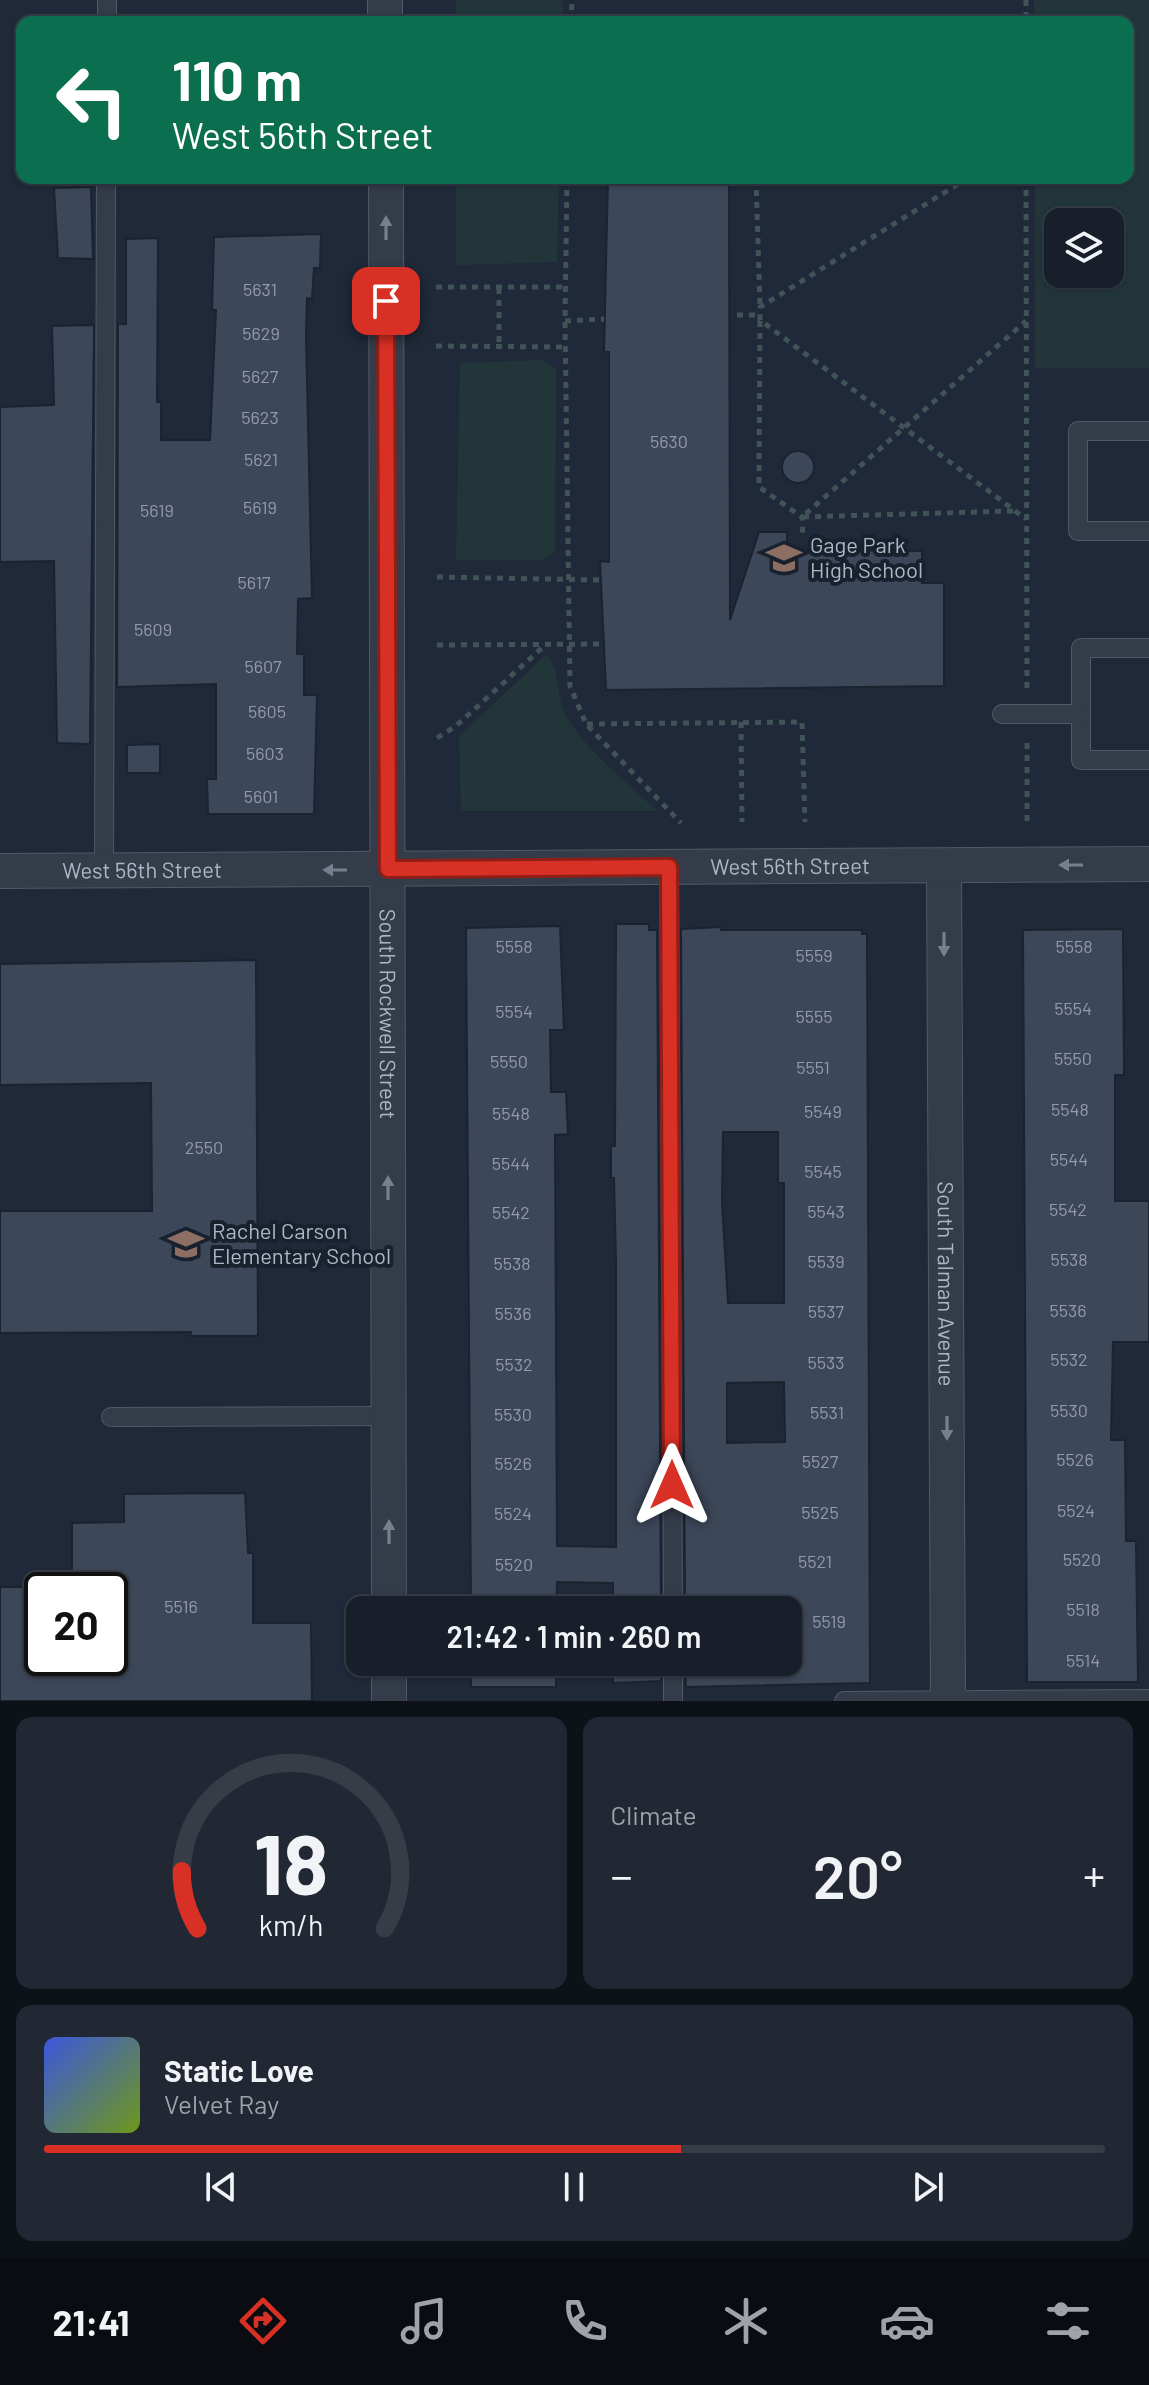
<!DOCTYPE html>
<html lang="en">
<head>
<meta charset="utf-8">
<style>
	:root { --surface:#181f2b; --page:#212733; --text:#f1f3f6; --muted:#9fa2a9; --line:#363d47; --accent:#d93025 }
	body { margin:0; font-family:Barlow,sans-serif; background:var(--page); color:var(--text); height:100vh; display:flex; flex-direction:column; font-size:30px; white-space:nowrap }
	* { box-sizing:border-box; margin:0 }
	p { font-size:26px; color:var(--muted) }
	.icon { flex:none; width:44px; height:44px; fill:none; stroke:currentColor; stroke-width:2; stroke-linecap:round; stroke-linejoin:round }
	.map { position:relative; height:1701px; overflow:hidden }
	.sheet { display:flex; flex-direction:column; gap:16px; padding:16px; background:#0d1118; flex:1 }
	.sheet>* { flex:none }
	.banner { position:absolute; left:16px; top:16px; width:1118px; height:168px; border-radius:16px; box-shadow:0 2px 6px #0004,0 0 0 2px var(--line); background:#0b6e4f; color:#fff; overflow:hidden }
	.buttons { position:absolute; left:1044px; top:208px; display:grid; gap:16px }
	.buttons a { display:grid; place-items:center; width:80px; height:80px; border-radius:16px; background:var(--surface); box-shadow:0 2px 6px #0004,0 0 0 2px var(--line); font-size:40px }
	.speed { position:absolute; left:24px; top:1572px; display:flex; gap:16px; font-size:40px; font-weight:700; text-align:center }
	.speed>* { display:grid; place-content:center; width:104px; height:104px; border-radius:50%; background:var(--surface); box-shadow:0 2px 6px #0004,0 0 0 2px var(--line); line-height:1 }
	.speed .limit { border:4px solid #111; border-radius:12px; background:#fff; color:#111 }
	.pin { position:absolute; display:grid; place-items:center; width:68px; height:68px; color:#fff; margin:-34px; border-radius:16px; box-shadow:0 4px 12px #0006 }
	.me { position:absolute; width:88px; margin:-44px; rotate:0deg; stroke-linejoin:round; filter:drop-shadow(0 0 6px #0008) }
	.turn { display:flex; align-items:center; gap:28px; height:168px; padding:0 24px; font-size:36px }
	.turn .icon { width:104px; height:104px; stroke-width:2.5 }
	.turn b { display:block; font-size:56px; line-height:68px }
	.big { font-size:60px; font-weight:600; line-height:1.1 }
	.sheet .widget { flex:1; display:flex; flex-direction:column; justify-content:center; gap:12px; min-width:0; padding:0 28px; border-radius:16px; background:var(--page) }
	.sheet .dial { align-items:center; gap:0 }
	.dial svg { height:208px; overflow:visible; fill:none; stroke:var(--line); stroke-width:7; stroke-linecap:round; text-anchor:middle }
	.dial text { fill:var(--text); stroke:none }
	.song { display:flex; align-items:center; gap:24px }
	.cover { width:96px; height:96px; border-radius:12px; background:linear-gradient(135deg,hsl(230 70% 55%),hsl(80 70% 35%)) }
	.played { height:8px; border-radius:4px; background:linear-gradient(90deg,var(--accent) 60%,var(--line) 60%) }
	.keys { display:flex; justify-content:space-around; direction:ltr }
	.heat { display:flex; justify-content:space-between; align-items:center; font-size:44px; direction:ltr }
	.sheet .tiles { flex:1; display:grid; gap:16px; grid-template-columns:1fr 1fr }
	.widget:last-child { grid-column:span 2 }
	.trip { position:absolute; left:346px; top:1596px; width:456px; height:80px; border-radius:16px; background:var(--surface); box-shadow:0 2px 6px #0004,0 0 0 2px var(--line); font-weight:600; line-height:80px; text-align:center }
	.tabs { display:flex; height:128px; justify-content:space-around; align-items:center; background:#0a0c11; color:var(--muted) }
	.tabs .icon { width:56px; height:56px }
	.tabs .selected { color:var(--accent) }
	.tabs b { font-size:36px; color:var(--text) }
	.map>svg:first-child { display:block }
</style>
</head>
<body>
<div class="map">
<svg width="1149" height="1701" viewBox="0 0 1149 1701">
	<rect width="100%" height="100%" fill="#202939"/>
	<g fill="#22363a" fill-rule="evenodd">
		<polygon points="456,0 563,0 561,22 456,22"/>
		<path d="M 1034,0 L 1149,0 L 1149,368 L 1035,368 L 1035,178 L 1128,178 L 1128,22 L 1034,22 ZM 1110,222 L 1110,274 L 1058,274 L 1058,222 Z"/>
		<polygon points="456,178 559,178 557,262 456,265"/>
		<polygon points="541,360 556,369 555,552 543,560 456,560 460,363"/>
		<path d="M 547,654 C 562,675 554,694 568,719 C 587,751 630,785 657,811 L 461,811 L 459,736 Z"/>
	</g>
	<g fill="#3c4759" stroke="#1b2330" stroke-width="2" fill-rule="evenodd">
		<polygon points="608,178 729,178 730,620 759,532 787,532 787,550 922,551 922,583 944,583 944,686 606,690 600,561 609,562 609,352 604,352"/>
		<polygon points="91,187 93,259 58,258 54,188"/>
		<polygon points="321,234 320,268 314,268 312,299 307,298 306,336 312,598 298,599 297,654 304,654 304,695 317,695 314,814 208,814 207,779 216,779 216,684 117,687 118,324 126,324 126,239 158,238 157,402 161,402 161,440 210,440 216,310 212,310 214,237"/>
		<polygon points="94,325 90,744 57,743 54,561 0,562 0,407 54,405 52,326"/>
		<circle cx="798" cy="467" r="16"/>
		<polygon points="160,744 160,773 127,773 127,745"/>
		<polygon points="616,924 649,924 649,930 657,930 661,1610 613,1610 613,1583 557,1582 556,1610 471,1610 466,928 560,926 564,1030 550,1030 551,1092 566,1092 568,1134 555,1135 557,1546 616,1547 616,1264 614,1178 611,1178 611,1146 615,1146"/>
		<path d="M 721,927 L 721,930 L 862,930 L 862,934 L 867,934 L 870,1683 L 686,1687 L 685,1662 L 788,1662 L 788,1610 L 685,1610 L 681,929 ZM 723,1132 L 778,1132 L 778,1183 L 784,1183 L 784,1303 L 728,1303 L 722,1201 ZM 784,1382 L 785,1442 L 727,1443 L 727,1383 Z"/>
		<polygon points="1123,929 1124,1075 1115,1075 1115,1201 1149,1201 1149,1342 1113,1342 1111,1440 1125,1440 1126,1541 1136,1541 1138,1682 1027,1682 1023,930"/>
		<polygon points="256,960 258,1336 190,1336 191,1332 0,1333 0,1211 152,1211 151,1083 0,1085 0,964"/>
		<polygon points="245,1493 248,1553 253,1553 253,1623 311,1623 312,1701 0,1701 0,1587 42,1587 42,1658 110,1658 110,1590 72,1590 72,1523 124,1522 124,1494"/>
		<rect x="471" y="1662" width="85" height="25"/>
		<polygon points="613,1662 661,1662 661,1681 613,1683"/>
	</g>
	<g fill="none" stroke-linecap="round" stroke-linejoin="round">
		<g stroke="#515967" stroke-width="20">
			<g id="service">
				<polyline points="107,22 107,0"/>
				<polyline points="1149,431 1078,431 1078,531 1149,531"/>
				<polyline points="1149,648 1081,648 1081,760 1149,760"/>
				<polyline points="1002,714 1081,714"/>
				<polyline points="669,867 673,1610"/>
				<polyline points="104,871 106,178"/>
				<polyline points="111,1417 389,1416"/>
				<polyline points="673,1662 673,1701"/>
				<polyline points="844,1701 1149,1699"/>
			</g>
		</g>
		<g stroke="#515967" stroke-width="36">
			<g id="minor">
				<polyline points="385,0 385,22"/>
				<path id="s1" d="M 386,178 L 389,1610"/>
				<path id="s2" d="M 944,866 L 948,1701"/>
				<path id="s3" d="M 0,871 L 1149,864"/>
				<polyline points="389,1662 389,1701"/>
			</g>
		</g>
		<g stroke="#405357" stroke-width="5" stroke-dasharray="6 6" stroke-linecap="butt">
			<polyline points="1026,0 1026,22"/>
			<polyline points="571,22 572,0"/>
			<polyline points="567,178 565,321 570,686 586,724 681,823"/>
			<polyline points="756,178 760,307"/>
			<polyline points="968,178 760,307 760,320 1026,519"/>
			<polyline points="1026,178 1027,688"/>
			<polyline points="436,287 566,287"/>
			<polyline points="499,288 499,346"/>
			<polyline points="737,315 760,315"/>
			<polyline points="565,321 604,319"/>
			<polyline points="760,321 759,487 802,517 803,538"/>
			<polyline points="436,346 566,347"/>
			<polyline points="1013,511 802,517 1026,321"/>
			<polyline points="437,577 600,580"/>
			<polyline points="437,645 603,644"/>
			<polyline points="741,722 742,822"/>
			<polyline points="587,724 802,722 805,822"/>
			<polyline points="437,738 456,726 545,645"/>
			<polyline points="1027,821 1027,742"/>
		</g>
		<use href="#service" stroke="#343c49" stroke-width="18"/>
		<use href="#minor" stroke="#343c49" stroke-width="34"/>
	</g>
	<defs><path id="oneway-solid" d="M-6-.8H1V-3.2L6.5 0L1 3.2V.8H-6Z" transform="scale(2)"/></defs>
	<g fill="#777f8e">
		<use href="#oneway-solid" transform="translate(386 228) rotate(-90)"/>
		<use href="#oneway-solid" transform="translate(1071 865) rotate(180)"/>
		<use href="#oneway-solid" transform="translate(335 870) rotate(180)"/>
		<use href="#oneway-solid" transform="translate(944 944) rotate(90)"/>
		<use href="#oneway-solid" transform="translate(388 1188) rotate(-90)"/>
		<use href="#oneway-solid" transform="translate(947 1428) rotate(90)"/>
		<use href="#oneway-solid" transform="translate(389 1532) rotate(-90)"/>
	</g>
	<g fill="none" stroke-linecap="round" stroke-linejoin="round">
		<g stroke="#8d1f18" stroke-width="20">
			<polyline id="route" points="386,301 388,869 669,867 672,1485"/>
		</g>
		<use href="#route" stroke="#d93025" stroke-width="14"/>
	</g>
	<defs>
		<g id="school-bare" transform="scale(2.76)"><path d="M0-5L7-2L0 1L-7-2ZM-4 1L0 2.5L4 1V4Q0 6-4 4Z" fill="#8d6e63" stroke="#19212e" stroke-width="2.5" paint-order="stroke"/></g>
	</defs>
	<g fill-rule="evenodd">
		<use href="#school-bare" x="784" y="558"/>
		<use href="#school-bare" x="186" y="1244"/>
	</g>
	<g text-anchor="middle" stroke-width="8" stroke-linejoin="round" paint-order="stroke">
		<g font-size="18" fill="#929aab">
			<text x="260" y="296">5631</text>
			<text x="261" y="340">5629</text>
			<text x="260" y="383">5627</text>
			<text x="260" y="424">5623</text>
			<text x="669" y="448">5630</text>
			<text x="261" y="466">5621</text>
			<text x="260" y="514">5619</text>
			<text x="157" y="517">5619</text>
			<text x="254" y="589">5617</text>
			<text x="153" y="636">5609</text>
			<text x="263" y="673">5607</text>
			<text x="267" y="718">5605</text>
			<text x="265" y="760">5603</text>
			<text x="261" y="803">5601</text>
			<text x="514" y="953">5558</text>
			<text x="1074" y="953">5558</text>
			<text x="814" y="962">5559</text>
			<text x="1073" y="1015">5554</text>
			<text x="514" y="1018">5554</text>
			<text x="814" y="1023">5555</text>
			<text x="1073" y="1065">5550</text>
			<text x="509" y="1068">5550</text>
			<text x="813" y="1074">5551</text>
			<text x="1070" y="1116">5548</text>
			<text x="823" y="1118">5549</text>
			<text x="511" y="1120">5548</text>
			<text x="204" y="1154">2550</text>
			<text x="1069" y="1166">5544</text>
			<text x="511" y="1170">5544</text>
			<text x="823" y="1178">5545</text>
			<text x="1068" y="1216">5542</text>
			<text x="826" y="1218">5543</text>
			<text x="511" y="1219">5542</text>
			<text x="1069" y="1266">5538</text>
			<text x="826" y="1268">5539</text>
			<text x="512" y="1270">5538</text>
			<text x="1068" y="1317">5536</text>
			<text x="826" y="1318">5537</text>
			<text x="513" y="1320">5536</text>
			<text x="1069" y="1366">5532</text>
			<text x="826" y="1369">5533</text>
			<text x="514" y="1371">5532</text>
			<text x="1069" y="1417">5530</text>
			<text x="827" y="1419">5531</text>
			<text x="513" y="1421">5530</text>
			<text x="1075" y="1466">5526</text>
			<text x="820" y="1468">5527</text>
			<text x="513" y="1470">5526</text>
			<text x="1076" y="1517">5524</text>
			<text x="820" y="1519">5525</text>
			<text x="513" y="1520">5524</text>
			<text x="1082" y="1566">5520</text>
			<text x="815" y="1568">5521</text>
			<text x="514" y="1571">5520</text>
			<text x="181" y="1613">5516</text>
			<text x="1083" y="1616">5518</text>
			<text x="829" y="1628">5519</text>
			<text x="1083" y="1667">5514</text>
		</g>
		<g font-size="22" fill="#aeb6c6" stroke="#19212e" text-anchor="start">
			<text x="810" y="553">Gage Park<tspan x="810" dy="25">High School</tspan></text>
			<text x="212" y="1239">Rachel Carson<tspan x="212" dy="25">Elementary School</tspan></text>
		</g>
		<g font-size="22" fill="#aeb6c6" stroke="#19212e">
			<text dy="8" stroke="none"><textPath href="#s3" startOffset="790">West 56th Street</textPath></text>
			<text dy="8" stroke="none"><textPath href="#s3" startOffset="142">West 56th Street</textPath></text>
			<text dy="8" stroke="none"><textPath href="#s1" startOffset="836">South Rockwell Street</textPath></text>
			<text dy="8" stroke="none"><textPath href="#s2" startOffset="418">South Talman Avenue</textPath></text>
		</g>
	</g>
</svg>
<div class="buttons">
<a><svg class="icon" aria-label="layers" viewBox="0 0 24 24"><path d="M12 4l9 5-9 5-9-5zM3 14l9 5 9-5"/></svg></a>
</div>
<div class="speed"><div class="limit">20</div></div>
<div class="pin" style="left:386px;top:301px;background:#d93025"><svg class="icon" aria-label="arrive" viewBox="0 0 24 24"><path d="M6 21V4h12l-3 4 3 4H6"/></svg></div>
<svg class="me" style="left:672px;top:1485px" viewBox="-20 -20 40 40"><path d="M0-17L14 15 0 8-14 15z" fill="#d93025" stroke="#fff" stroke-width="4"/></svg>
<div class="trip">21:42 · 1 min · 260 m</div>
<div class="banner">
<div class="turn"><svg class="icon" aria-label="left" viewBox="0 0 24 24"><path d="M17 20v-9H6M10 6l-5 5 5 5"/></svg><div><b>110 m</b>West 56th Street</div></div>
</div>
</div>
<section class="sheet">
<div class="tiles">
<div class="widget dial"><svg viewBox="0 0 100 80">
<path d="M14 69A42 42 0 1 1 86 69"/>
<path d="M14 69A42 42 0 0 1 8 47" stroke="#d93025"/>
<text x="50" y="56" font-size="32" font-weight="700">18</text>
<text x="50" y="72" font-size="11">km/h</text>
</svg></div>
<div class="widget"><p>Climate</p>
<div class="heat"><a>−</a><b class="big">20°</b><a>+</a></div>
</div>
<div class="widget">
<div class="song"><i class="cover"></i><div><b>Static Love</b><p>Velvet Ray</p></div></div>
<div class="played"></div>
<div class="keys"><svg class="icon" aria-label="previous" viewBox="0 0 24 24"><path d="M18 5L8 12l10 7zM5 5v14"/></svg><svg class="icon" aria-label="pause" viewBox="0 0 24 24"><path d="M8 5v14M16 5v14"/></svg><svg class="icon" aria-label="next" viewBox="0 0 24 24"><path d="M6 5l10 7-10 7zM19 5v14"/></svg></div>
</div>
</div>
</section>
<nav class="tabs">
<b>21:41</b>
<svg class="icon selected" aria-label="directions" viewBox="0 0 24 24"><path d="M12 3l9 9-9 9-9-9zM9 14v-3h6M13 9l2 2-2 2"/></svg>
<svg class="icon" aria-label="music" viewBox="0 0 24 24"><path d="M9 18V5l10-2v13"/><circle cx="6" cy="18" r="3"/><circle cx="16" cy="16" r="3"/></svg>
<svg class="icon" aria-label="phone" viewBox="0 0 24 24"><path d="M5 4h4l2 5-3 2q2 4 5 5l2-3 5 2v4C11 20 4 13 5 4z"/></svg>
<svg class="icon" aria-label="climate" viewBox="0 0 24 24"><path d="M12 3v18M4 7l16 10M4 17L20 7"/></svg>
<svg class="icon" aria-label="car" viewBox="0 0 24 24"><path d="M5 17H2v-5l4-1 3-4h7l3 4 3 1v5h-3M9 17h6M6 11h13"/><circle cx="7" cy="17" r="2"/><circle cx="17" cy="17" r="2"/></svg>
<svg class="icon" aria-label="filters" viewBox="0 0 24 24"><path d="M4 7h16M4 17h16"/><circle cx="9" cy="7" r="2"/><circle cx="15" cy="17" r="2"/></svg>
</nav>
</body>
</html>
